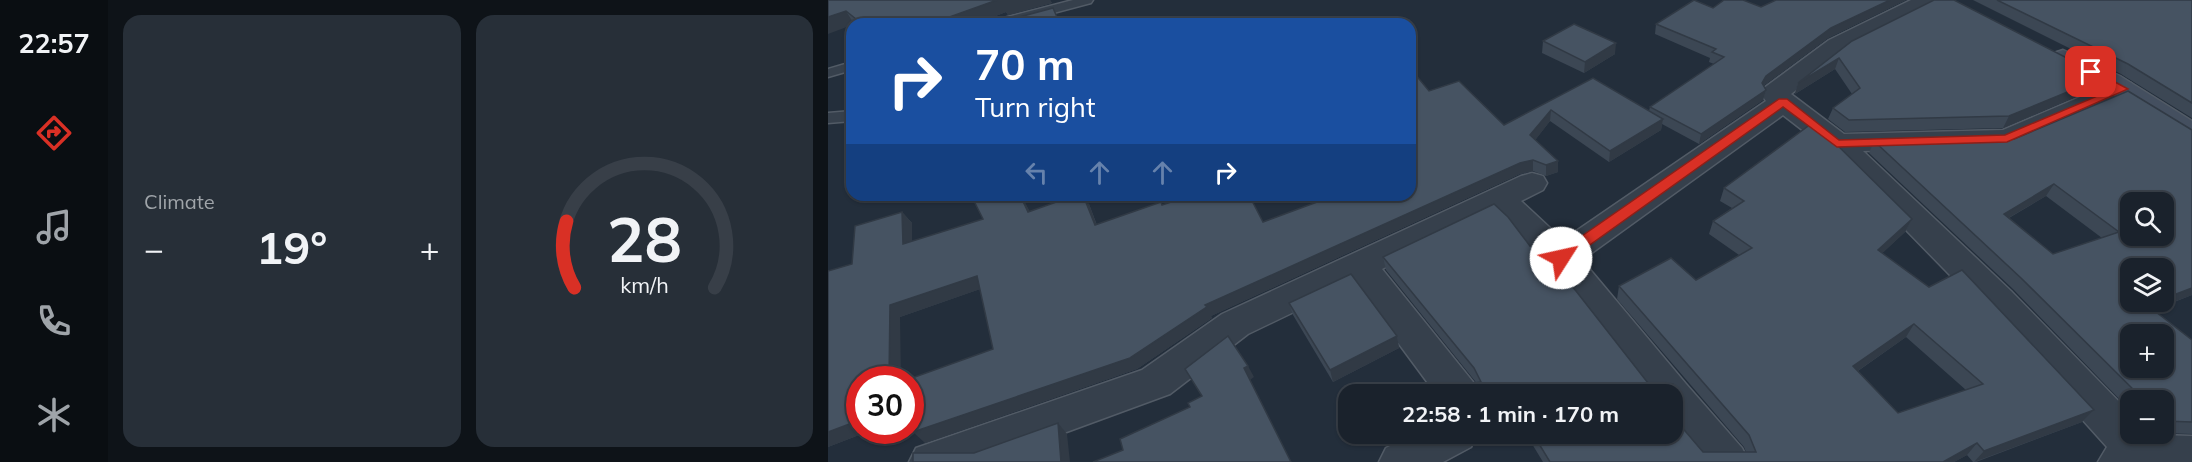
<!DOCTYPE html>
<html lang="en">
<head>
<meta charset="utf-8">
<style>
	:root { --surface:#1a222c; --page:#272f38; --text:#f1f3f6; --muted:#9fa4a9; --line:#383f48; --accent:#d93025 }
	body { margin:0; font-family:Mulish,sans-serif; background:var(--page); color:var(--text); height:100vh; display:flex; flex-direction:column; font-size:22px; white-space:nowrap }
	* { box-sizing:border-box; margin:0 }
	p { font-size:20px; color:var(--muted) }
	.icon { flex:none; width:33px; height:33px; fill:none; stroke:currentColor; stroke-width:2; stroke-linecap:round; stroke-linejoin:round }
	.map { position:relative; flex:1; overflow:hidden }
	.drawer { display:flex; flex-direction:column; gap:15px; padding:15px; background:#0e1318; width:720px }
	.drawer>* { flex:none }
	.top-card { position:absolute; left:18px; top:18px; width:570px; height:183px; border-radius:18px; box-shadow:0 2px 4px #0004,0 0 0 2px var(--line); background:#1a4fa0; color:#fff; overflow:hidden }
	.controls { position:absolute; left:1292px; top:192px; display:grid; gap:12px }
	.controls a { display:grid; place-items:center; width:54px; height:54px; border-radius:12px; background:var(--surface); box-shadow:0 2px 4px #0004,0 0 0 2px var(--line); font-size:30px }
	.speed { position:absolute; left:18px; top:366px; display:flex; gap:12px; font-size:30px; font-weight:700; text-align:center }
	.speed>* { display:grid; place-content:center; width:78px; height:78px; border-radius:50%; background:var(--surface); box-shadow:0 2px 4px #0004,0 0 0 2px var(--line); line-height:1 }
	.speed .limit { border:9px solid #d22; background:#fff; color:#111 }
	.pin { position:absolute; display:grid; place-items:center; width:51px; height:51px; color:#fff; margin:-26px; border-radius:12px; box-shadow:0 3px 9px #0006 }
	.me { position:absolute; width:66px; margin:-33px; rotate:55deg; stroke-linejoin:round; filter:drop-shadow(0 0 4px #0008) }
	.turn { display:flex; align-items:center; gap:21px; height:126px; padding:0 30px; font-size:27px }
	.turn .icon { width:78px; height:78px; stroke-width:2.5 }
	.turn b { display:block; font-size:42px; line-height:51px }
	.lanes { display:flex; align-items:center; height:57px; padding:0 30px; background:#0003; justify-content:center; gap:30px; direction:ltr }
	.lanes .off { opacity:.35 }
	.big { font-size:45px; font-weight:700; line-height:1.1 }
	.drawer .widget { flex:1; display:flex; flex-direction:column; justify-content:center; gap:9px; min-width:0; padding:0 21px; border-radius:18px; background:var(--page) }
	.drawer .dial { align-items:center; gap:0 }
	.dial svg { height:156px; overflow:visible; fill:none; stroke:var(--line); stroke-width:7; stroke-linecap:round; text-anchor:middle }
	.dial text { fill:var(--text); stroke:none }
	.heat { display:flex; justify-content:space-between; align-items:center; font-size:33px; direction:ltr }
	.drawer .tiles { flex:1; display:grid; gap:15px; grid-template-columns:repeat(2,1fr) }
	.trip { position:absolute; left:510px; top:384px; width:345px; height:60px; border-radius:18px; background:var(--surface); box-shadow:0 2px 4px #0004,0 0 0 2px var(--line); font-weight:700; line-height:60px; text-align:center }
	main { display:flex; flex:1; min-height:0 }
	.dock { display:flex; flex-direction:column; width:108px; justify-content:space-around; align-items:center; background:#0a0e12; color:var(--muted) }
	.dock .icon { width:42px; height:42px }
	.dock .active { color:var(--accent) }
	.dock b { font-size:27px; color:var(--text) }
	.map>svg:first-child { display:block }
</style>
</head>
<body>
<main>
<nav class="dock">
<b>22:57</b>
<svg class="icon active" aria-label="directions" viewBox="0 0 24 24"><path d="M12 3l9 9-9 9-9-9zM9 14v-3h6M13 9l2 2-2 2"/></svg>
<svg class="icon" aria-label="music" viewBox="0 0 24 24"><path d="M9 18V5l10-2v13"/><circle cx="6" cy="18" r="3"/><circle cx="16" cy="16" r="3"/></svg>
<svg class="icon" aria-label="phone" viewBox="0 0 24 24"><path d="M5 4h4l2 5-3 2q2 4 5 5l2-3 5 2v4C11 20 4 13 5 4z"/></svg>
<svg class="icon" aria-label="climate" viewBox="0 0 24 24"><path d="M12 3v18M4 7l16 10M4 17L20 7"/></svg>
</nav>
<section class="drawer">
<div class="tiles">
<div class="widget"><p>Climate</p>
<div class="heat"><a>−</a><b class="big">19°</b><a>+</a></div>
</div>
<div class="widget dial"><svg viewBox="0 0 100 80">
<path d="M14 69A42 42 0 1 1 86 69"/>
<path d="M14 69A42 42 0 0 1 10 35" stroke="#d93025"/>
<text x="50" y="56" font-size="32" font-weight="700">28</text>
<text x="50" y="72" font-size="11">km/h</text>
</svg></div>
</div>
</section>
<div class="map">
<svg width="1364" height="462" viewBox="0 0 1364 462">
	<rect width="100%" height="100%" fill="#232e3b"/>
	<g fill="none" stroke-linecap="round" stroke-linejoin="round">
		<g stroke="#525b66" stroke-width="3">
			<g id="lane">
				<polygon points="245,0 265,0 263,3 184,24 163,24 164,21"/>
				<polygon points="24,62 24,70 0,77 0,69"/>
				<polygon points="24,111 24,121 0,123 0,113"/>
			</g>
		</g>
		<g stroke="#525b66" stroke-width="3">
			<g id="street">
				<polygon points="1083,0 1112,0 1109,5 1019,50 963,94 1016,134 1175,130 1285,83 1294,81 1303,83 1307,89 1303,95 1179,148 1035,151 1183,291 1302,413 1302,434 1364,436 1364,462 1270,462 1279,447 1157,311 999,149 955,115 754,260 858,384 914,448 921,462 872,462 844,428 844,394 819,394 721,267 667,214 554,269 645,382 651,394 608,394 526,283 420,334 342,394 157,462 81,462 88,448 314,370 394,314 693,176 704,173 715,176 719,183 715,190 693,201 735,240 938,101 933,94 936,88 1001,40"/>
				<polygon points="587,434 649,434 643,447 615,462 551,462 558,448"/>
			</g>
		</g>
		<g stroke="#525b66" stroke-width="3">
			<polygon id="secondary" points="1235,50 1292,76 1364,121 1364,142 1354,139 1274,88 1226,63 1222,58 1226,53"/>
		</g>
		<use href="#lane" fill="#36404c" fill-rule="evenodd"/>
		<use href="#street" fill="#36404c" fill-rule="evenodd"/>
		<use href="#secondary" fill="#444f5f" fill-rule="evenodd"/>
	</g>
	<g fill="#3c4754" fill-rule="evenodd">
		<polygon points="0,0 222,0 224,3 180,15 178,12 147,24 24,24"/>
		<polygon points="948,0 1078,0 1000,38 935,86 938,90 935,100 871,144 834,124 833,130 781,162 722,121 707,140 730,161 730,172 718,176 705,171 692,174 383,316 384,318 309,369 97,443 165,349 152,289 72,317 32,430 44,430 0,447 24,264 74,212 84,223 84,241 155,219 193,195 201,211 261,204 269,225 334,205 435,222 582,195 601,91 676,125 765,78 821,111 822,107 886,64 881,62 882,58 827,34 828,24 885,8 933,7"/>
		<polygon points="1106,0 1276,77 1268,88 1175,128 1017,132 1000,119 1005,108 1024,94 1007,69 967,94 970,83"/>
		<polygon points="1145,0 1364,0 1364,118 1293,74"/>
		<polygon points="715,41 787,54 756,73 714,53"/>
		<path d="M 983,124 L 1002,138 L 1084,219 L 1077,232 L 1054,253 L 1101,287 L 1134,270 L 1266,410 L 1254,422 L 1148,462 L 1145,462 L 1139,455 L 1126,462 L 715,462 L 698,434 L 844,434 L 844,394 L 639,394 L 638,384 L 648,383 L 647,381 L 558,270 L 555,257 L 666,204 L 680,217 L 702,246 L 707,244 L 748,291 L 820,383 L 845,384 L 846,418 L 875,452 L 918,452 L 916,447 L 789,299 L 791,286 L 843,258 L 868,280 L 911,255 L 881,234 L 885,221 L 904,208 L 892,201 L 896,188 ZM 1078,337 L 1138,390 L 1070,413 L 1030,371 Z"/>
		<path d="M 1362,129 L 1364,130 L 1364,295 L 1326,310 L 1364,340 L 1364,434 L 1335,433 L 1335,400 L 1302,400 L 1302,410 L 1185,289 L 1041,153 L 1046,141 L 1186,139 ZM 1218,196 L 1274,238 L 1225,254 L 1181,218 Z"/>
		<polygon points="461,303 569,336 571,348 505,382 465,315"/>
	</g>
	<g fill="#313a45">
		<polygon points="169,0 222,0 224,3 180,15 178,12 147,24 102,24"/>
		<polygon points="1062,0 1078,0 1000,38 935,86 934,83 938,76 1003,28"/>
		<polygon points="18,11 26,24 24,24 24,25 0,34 0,17"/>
		<polygon points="46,18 50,24 33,24 33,23"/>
		<polygon points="788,43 787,54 756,73 757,62"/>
		<polygon points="1011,58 1007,69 967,94 970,83"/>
		<polygon points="1276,77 1268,88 1175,128 1181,116"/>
		<polygon points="938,90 935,100 871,144 873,134"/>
		<polygon points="723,110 722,121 702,147 702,135"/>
		<polygon points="835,119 833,130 781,162 782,151"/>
		<polygon points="705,160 705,171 692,174 383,316 384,318 309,369 97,443 85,432 377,305 692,163"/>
		<polygon points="730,161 730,172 718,176 718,165"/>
		<polygon points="1226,184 1218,196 1168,225 1176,214"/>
		<polygon points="192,195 193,195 208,223 200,212"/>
		<polygon points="256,195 261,204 273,237 267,225"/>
		<polygon points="74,212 84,223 84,255 75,244"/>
		<polygon points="1084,219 1077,232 1044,263 1050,250"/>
		<polygon points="149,276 158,287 72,317 73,380 61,380 62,305"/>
		<polygon points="1364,288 1364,295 1308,316 1319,305 1327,302 1335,302 1335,299"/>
		<polygon points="1086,324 1078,337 1018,379 1025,366"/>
		<polygon points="569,336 571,348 505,382 502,370"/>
		<polygon points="420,366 426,377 422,380 416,368"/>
		<polygon points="1266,410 1254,422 1146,462 1156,451"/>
		<polygon points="32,420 32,430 44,430 0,447 0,432"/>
		<polygon points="230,423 239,434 242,462 233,462"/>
		<polygon points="1149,443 1139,455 1126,462 1115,462"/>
	</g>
	<g fill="#465362" stroke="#313a45" stroke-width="1.5" fill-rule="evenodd">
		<polygon points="0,0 169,0 102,24 53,24 46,18 33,23 18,11 0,17"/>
		<polygon points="866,0 885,8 896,0 915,0 933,7 948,0 1062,0 1003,28 938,76 934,83 938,90 873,134 822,107 896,57 884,52 888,49 828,24"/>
		<polygon points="1106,0 1126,0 1276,77 1181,116 1021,120 1005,108 1032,88 1011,58 970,83 1024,41"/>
		<polygon points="1169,0 1364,0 1364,103 1300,64"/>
		<polygon points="225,8 232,24 181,24 180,20"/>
		<polygon points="746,24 788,43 757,62 715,41"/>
		<polygon points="582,68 601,91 631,81 676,125 765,78 835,119 782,151 723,110 702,135 730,161 718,165 705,160 692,163 377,305 379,307 302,358 85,432 84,378 165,349 149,276 62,305 61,380 32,380 32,420 0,432 0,271 24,264 27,226 74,212 75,244 155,219 143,195 192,195 200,212 248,195 255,195 267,225 333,202 334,205 364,195 421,195 435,222 508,195 582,195"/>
		<path d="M 1300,91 L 1364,130 L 1364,288 L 1335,299 L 1335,268 L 1302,268 L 1302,302 L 1327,302 L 1319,305 L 1364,340 L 1364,422 L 1335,421 L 1335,400 L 1316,400 L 1193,278 L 1046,141 L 1186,139 ZM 1226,184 L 1291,232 L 1225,254 L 1176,214 ZM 1302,202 L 1335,202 L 1335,236 L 1302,236 ZM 1302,334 L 1335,334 L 1335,368 L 1302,368 Z"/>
		<path d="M 983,124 L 1002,138 L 1084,219 L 1050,250 L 1101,287 L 1134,270 L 1266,410 L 1156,451 L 1149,443 L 1115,462 L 722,462 L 705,434 L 844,434 L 844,394 L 682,394 L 681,393 L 677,394 L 644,394 L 638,384 L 653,382 L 646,368 L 555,257 L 666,204 L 680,217 L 702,246 L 707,244 L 748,291 L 820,383 L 845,384 L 846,418 L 875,452 L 928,452 L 921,435 L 791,286 L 843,258 L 868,280 L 924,248 L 885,221 L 916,201 L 896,188 ZM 1086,324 L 1155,384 L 1070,413 L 1025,366 Z"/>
		<polygon points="523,274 569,336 502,370 461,303"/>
		<polygon points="400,336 420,366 416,368 463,462 265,462 295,450 292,439 362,407 360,403 374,396 357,369"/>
		<polygon points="230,423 233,462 85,462 85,453 146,453"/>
	</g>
	<polygon fill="#d93025" stroke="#8d1f18" stroke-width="1.5" points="1263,69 1300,89 1179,142 1009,147 955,107 738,262 733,263 726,258 728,254 951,99 959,99 1011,140 1177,135 1286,89 1259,74 1257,72"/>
</svg>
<div class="controls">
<a><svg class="icon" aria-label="search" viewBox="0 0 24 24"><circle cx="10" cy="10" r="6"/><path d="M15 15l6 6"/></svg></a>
<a><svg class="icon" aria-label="layers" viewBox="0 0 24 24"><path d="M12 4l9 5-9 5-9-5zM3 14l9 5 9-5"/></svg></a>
<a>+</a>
<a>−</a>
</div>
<div class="speed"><div class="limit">30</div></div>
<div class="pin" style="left:1263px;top:72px;background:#d93025"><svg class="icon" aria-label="arrive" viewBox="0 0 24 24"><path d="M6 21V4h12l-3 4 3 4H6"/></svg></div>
<svg class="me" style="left:733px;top:258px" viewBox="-20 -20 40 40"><circle r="19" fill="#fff"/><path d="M0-13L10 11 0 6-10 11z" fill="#d93025"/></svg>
<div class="trip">22:58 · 1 min · 170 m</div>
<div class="top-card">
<div class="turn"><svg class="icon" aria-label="right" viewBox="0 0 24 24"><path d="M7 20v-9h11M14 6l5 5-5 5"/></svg><div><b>70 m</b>Turn right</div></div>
<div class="lanes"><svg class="icon off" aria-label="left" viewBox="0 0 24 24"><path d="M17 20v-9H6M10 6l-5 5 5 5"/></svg><svg class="icon off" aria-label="ahead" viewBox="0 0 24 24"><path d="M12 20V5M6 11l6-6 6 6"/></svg><svg class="icon off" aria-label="ahead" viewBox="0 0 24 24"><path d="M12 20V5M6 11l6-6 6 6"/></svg><svg class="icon" aria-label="right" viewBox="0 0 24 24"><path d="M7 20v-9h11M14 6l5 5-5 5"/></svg></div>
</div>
</div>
</main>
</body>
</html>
